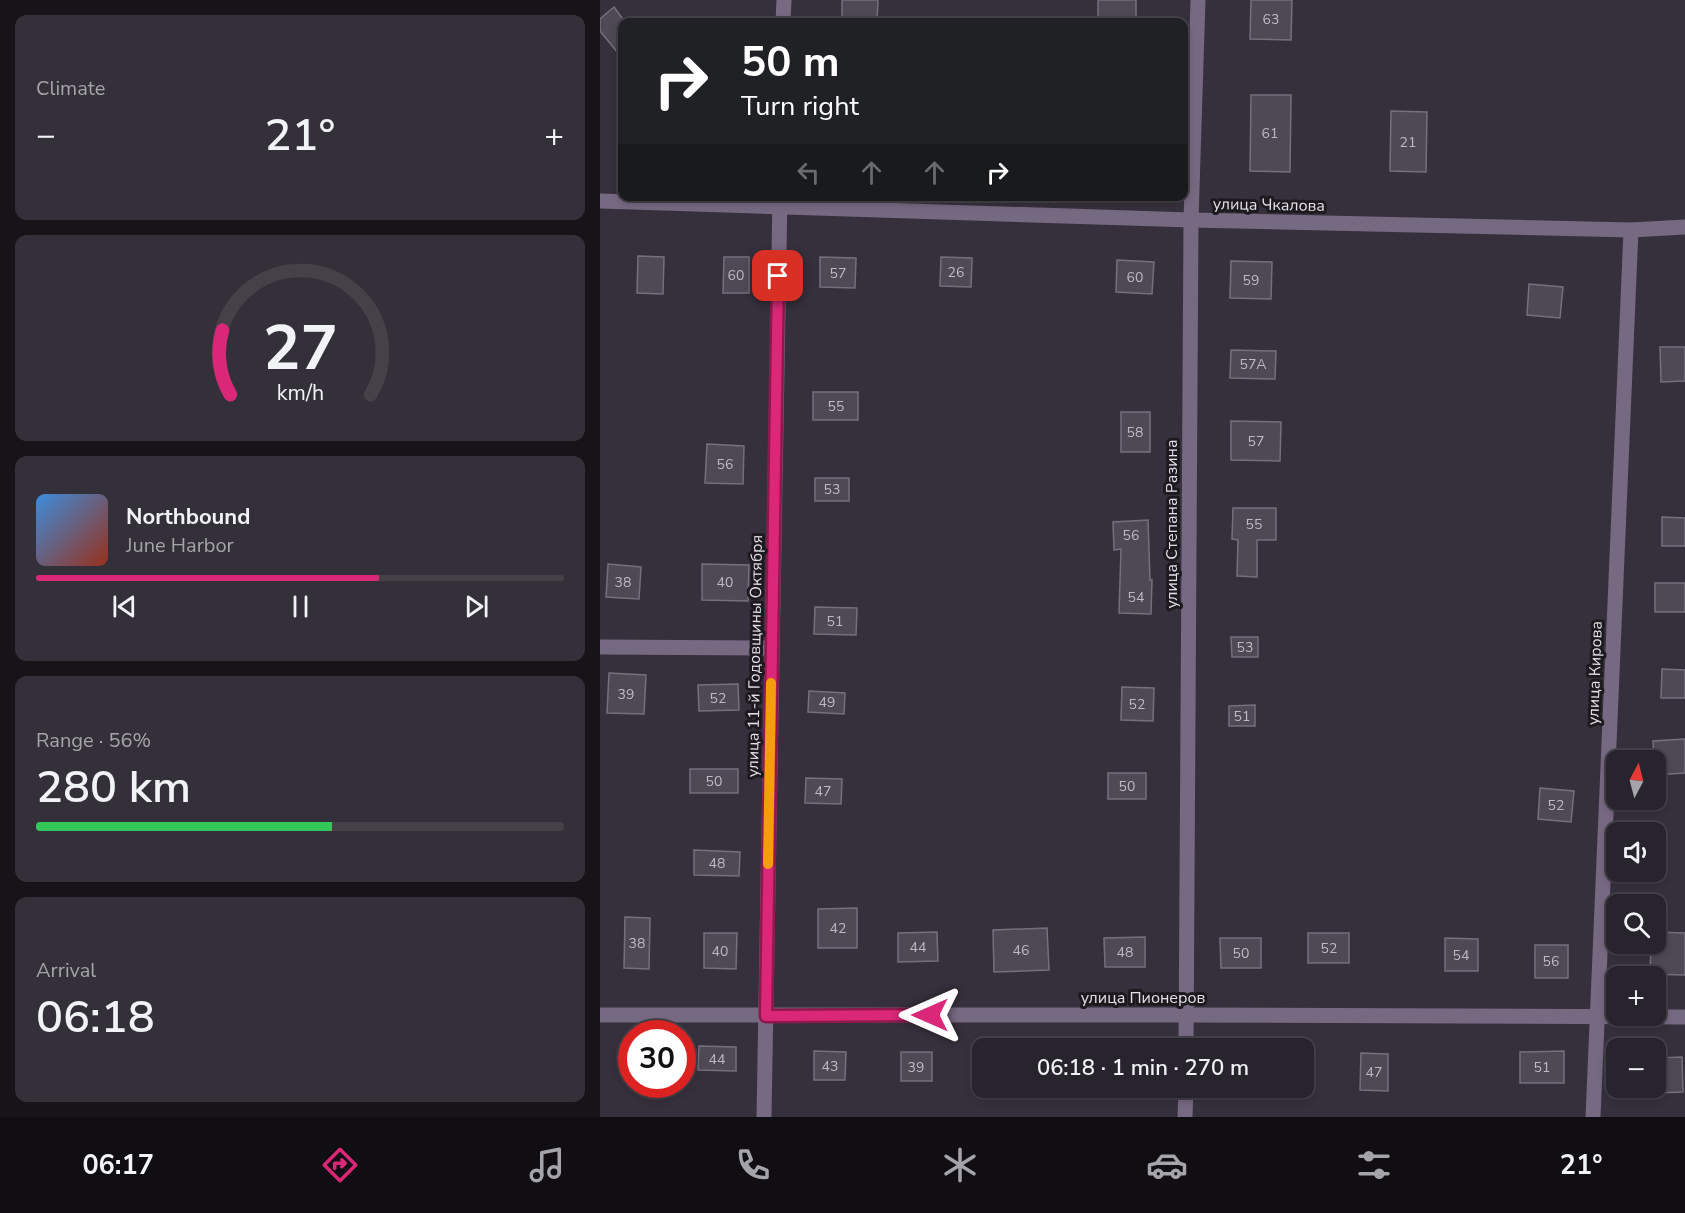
<!DOCTYPE html>
<html lang="en">
<head>
<meta charset="utf-8">
<style>
	:root { --surface:#28242d; --page:#343039; --text:#f1f3f6; --muted:#a5a4aa; --line:#444149; --accent:#db2777 }
	body { margin:0; font-family:"Nunito Sans",sans-serif; background:var(--page); color:var(--text); height:100vh; display:flex; flex-direction:column; font-size:22px; white-space:nowrap }
	* { box-sizing:border-box; margin:0 }
	p { font-size:20px; color:var(--muted) }
	.icon { flex:none; width:33px; height:33px; fill:none; stroke:currentColor; stroke-width:2; stroke-linecap:round; stroke-linejoin:round }
	.map { position:relative; flex:1; overflow:hidden }
	.sheet { display:flex; flex-direction:column; gap:15px; padding:15px; background:#161419; width:600px }
	.sheet>* { flex:none }
	.guide { position:absolute; left:18px; top:18px; width:570px; height:183px; border-radius:12px; box-shadow:0 3px 9px #0003,0 0 0 2px var(--line); background:#202124; color:#fff; overflow:hidden }
	.needle { width:39px; rotate:7deg }
	.buttons { position:absolute; left:1006px; top:750px; display:grid; gap:12px }
	.buttons a { display:grid; place-items:center; width:60px; height:60px; border-radius:12px; background:var(--surface); box-shadow:0 3px 9px #0003,0 0 0 2px var(--line); font-size:30px }
	.speed { position:absolute; left:18px; top:1020px; display:flex; gap:12px; font-size:30px; font-weight:700; text-align:center }
	.speed>* { display:grid; place-content:center; width:78px; height:78px; border-radius:50%; background:var(--surface); box-shadow:0 3px 9px #0003,0 0 0 2px var(--line); line-height:1 }
	.speed .limit { border:9px solid #d22; background:#fff; color:#111 }
	.pin { position:absolute; display:grid; place-items:center; width:51px; height:51px; color:#fff; margin:-26px; border-radius:12px; box-shadow:0 3px 9px #0006 }
	.me { position:absolute; width:66px; margin:-33px; rotate:270deg; stroke-linejoin:round; filter:drop-shadow(0 0 4px #0008) }
	.turn { display:flex; align-items:center; gap:21px; height:126px; padding:0 24px; font-size:27px }
	.turn .icon { width:78px; height:78px; stroke-width:2.5 }
	.turn b { display:block; font-size:42px; line-height:51px }
	.lanes { display:flex; align-items:center; height:57px; padding:0 24px; background:#0003; justify-content:center; gap:30px; direction:ltr }
	.lanes .off { opacity:.35 }
	.big { font-size:45px; font-weight:600; line-height:1.1 }
	.sheet .card { flex:1; display:flex; flex-direction:column; justify-content:center; gap:9px; min-width:0; padding:0 21px; border-radius:12px; background:var(--page) }
	.sheet .dial { align-items:center; gap:0 }
	.dial svg { height:156px; overflow:visible; fill:none; stroke:var(--line); stroke-width:7; stroke-linecap:round; text-anchor:middle }
	.dial text { fill:var(--text); stroke:none }
	.song { display:flex; align-items:center; gap:18px }
	.cover { width:72px; height:72px; border-radius:9px; background:linear-gradient(135deg,hsl(210 70% 55%),hsl(10 70% 35%)) }
	.played { height:6px; border-radius:3px; background:linear-gradient(90deg,var(--accent) 65%,var(--line) 65%) }
	.keys { display:flex; justify-content:space-around; direction:ltr }
	.heat { display:flex; justify-content:space-between; align-items:center; font-size:33px; direction:ltr }
	.charge { height:9px; border-radius:4px; background:linear-gradient(90deg,#34c759 56%,var(--line) 0) }
	.trip { position:absolute; left:372px; top:1038px; width:342px; height:60px; border-radius:12px; background:var(--surface); box-shadow:0 3px 9px #0003,0 0 0 2px var(--line); font-weight:600; line-height:60px; text-align:center }
	.dock { display:flex; height:96px; justify-content:space-around; align-items:center; background:#100e12; color:var(--muted) }
	.dock .icon { width:42px; height:42px }
	.dock .selected { color:var(--accent) }
	.dock b { font-size:27px; color:var(--text) }
	main { display:flex; flex:1; min-height:0 }
	.map>svg:first-child { display:block }
</style>
</head>
<body>
<main>
<section class="sheet">
<div class="card"><p>Climate</p>
<div class="heat"><a>−</a><b class="big">21°</b><a>+</a></div>
</div>
<div class="card dial"><svg viewBox="0 0 100 80">
<path d="M14 69A42 42 0 1 1 86 69"/>
<path d="M14 69A42 42 0 0 1 10 36" stroke="#db2777"/>
<text x="50" y="56" font-size="32" font-weight="700">27</text>
<text x="50" y="72" font-size="11">km/h</text>
</svg></div>
<div class="card">
<div class="song"><i class="cover"></i><div><b>Northbound</b><p>June Harbor</p></div></div>
<div class="played"></div>
<div class="keys"><svg class="icon" aria-label="previous" viewBox="0 0 24 24"><path d="M18 5L8 12l10 7zM5 5v14"/></svg><svg class="icon" aria-label="pause" viewBox="0 0 24 24"><path d="M8 5v14M16 5v14"/></svg><svg class="icon" aria-label="next" viewBox="0 0 24 24"><path d="M6 5l10 7-10 7zM19 5v14"/></svg></div>
</div>
<div class="card"><p>Range · 56%</p><b class="big">280 km</b><div class="charge"></div></div>
<div class="card"><p>Arrival</p><b class="big">06:18</b></div>
</section>
<div class="map">
<svg width="1085" height="1117" viewBox="0 0 1085 1117">
	<rect width="100%" height="100%" fill="#36303c"/>
	<g fill="#4f4956" stroke="#766f7d" stroke-width="1.5">
		<polygon points="242,0 278,0 277,22 242,22"/>
		<rect x="498" y="0" width="38" height="22"/>
		<polygon points="651,0 692,0 691,40 650,39"/>
		<polygon points="14,7 22,18 22,58 0,31 0,19"/>
		<polygon points="651,95 691,95 690,172 650,171"/>
		<polygon points="791,111 827,112 826,172 790,171"/>
		<polygon points="38,256 64,257 63,294 37,293"/>
		<polygon points="124,257 149,257 149,293 123,293"/>
		<polygon points="220,257 256,258 255,288 220,287"/>
		<polygon points="341,257 372,258 371,287 340,286"/>
		<polygon points="517,260 554,262 552,294 516,292"/>
		<polygon points="631,261 672,262 671,299 630,298"/>
		<polygon points="929,284 963,287 960,318 927,315"/>
		<polygon points="1060,347 1085,347 1085,381 1061,382"/>
		<polygon points="631,350 676,351 675,379 630,378"/>
		<rect x="213" y="392" width="45" height="28"/>
		<rect x="521" y="412" width="29" height="40"/>
		<polygon points="631,421 681,422 680,461 631,460"/>
		<polygon points="107,444 144,446 143,484 105,483"/>
		<rect x="215" y="478" width="34" height="23"/>
		<polygon points="633,508 676,508 676,540 657,540 657,577 637,576 638,540 632,539"/>
		<polygon points="1062,517 1085,518 1085,546 1062,546"/>
		<polygon points="548,520 550,580 552,580 551,614 519,613 521,549 514,550 513,522"/>
		<polygon points="8,564 41,567 39,599 6,597"/>
		<polygon points="102,564 149,565 148,601 102,600"/>
		<rect x="1055" y="583" width="30" height="29"/>
		<polygon points="215,607 257,608 256,635 214,634"/>
		<polygon points="631,637 658,637 658,657 632,657"/>
		<polygon points="1062,669 1085,670 1085,698 1061,698"/>
		<polygon points="9,673 46,675 44,714 7,713"/>
		<polygon points="138,684 139,710 99,711 98,685"/>
		<polygon points="522,687 554,688 553,721 521,720"/>
		<polygon points="209,691 245,693 244,714 208,712"/>
		<polygon points="655,705 655,726 629,726 629,706"/>
		<polygon points="1085,739 1085,773 1056,775 1056,760 1054,760 1053,741"/>
		<rect x="90" y="769" width="48" height="24"/>
		<rect x="508" y="773" width="38" height="26"/>
		<polygon points="206,778 242,779 241,804 205,803"/>
		<polygon points="940,788 974,791 971,822 938,819"/>
		<polygon points="94,850 140,852 139,876 94,875"/>
		<polygon points="257,908 257,948 218,948 218,909"/>
		<polygon points="25,917 50,918 49,969 24,968"/>
		<polygon points="447,928 449,970 394,972 393,930"/>
		<polygon points="337,932 338,961 298,962 298,933"/>
		<polygon points="1056,932 1085,933 1085,975 1050,974 1051,944 1056,944"/>
		<polygon points="104,933 137,933 136,969 104,968"/>
		<rect x="708" y="933" width="41" height="30"/>
		<polygon points="545,937 545,967 505,967 504,938"/>
		<polygon points="620,938 661,938 661,968 621,968"/>
		<polygon points="845,938 878,939 878,971 845,971"/>
		<rect x="935" y="945" width="33" height="33"/>
		<polygon points="99,1046 136,1047 136,1071 98,1070"/>
		<polygon points="214,1051 246,1052 245,1080 214,1080"/>
		<polygon points="964,1051 964,1083 920,1083 920,1052"/>
		<rect x="301" y="1052" width="31" height="29"/>
		<polygon points="761,1053 788,1054 788,1091 760,1090"/>
		<polygon points="1082,1057 1083,1092 1056,1093 1056,1058"/>
	</g>
	<g fill="none" stroke-linecap="round" stroke-linejoin="round">
		<g stroke="#766982" stroke-width="15">
			<polyline points="183,22 184,0"/>
			<polyline points="0,201 591,220 1031,230 1085,227"/>
			<polyline points="0,647 172,648"/>
			<polyline points="0,1015 587,1015 1085,1017"/>
			<polyline points="586,1048 591,220 598,0"/>
			<polyline points="164,1117 180,196"/>
			<polyline points="585,1117 586,1088"/>
			<polyline points="993,1117 1031,230"/>
		</g>
	</g>
	<g fill="none" stroke-linecap="round" stroke-linejoin="round">
		<g stroke="#8e194d" stroke-width="15">
			<polyline id="route" points="178,276 166,1016 330,1015"/>
		</g>
		<use href="#route" stroke="#db2777" stroke-width="10"/>
		<polyline stroke="#f59e0b" stroke-width="10" points="168,864 171,683"/>
	</g>
	<g text-anchor="middle" stroke-width="6" stroke-linejoin="round" paint-order="stroke">
		<g font-size="14" fill="#bdbac2">
			<text x="671" y="24">63</text>
			<text x="670" y="138">61</text>
			<text x="808" y="147">21</text>
			<text x="356" y="277">26</text>
			<text x="238" y="278">57</text>
			<text x="136" y="280">60</text>
			<text x="535" y="282">60</text>
			<text x="651" y="285">59</text>
			<text x="653" y="369">57А</text>
			<text x="236" y="411">55</text>
			<text x="535" y="437">58</text>
			<text x="656" y="446">57</text>
			<text x="125" y="469">56</text>
			<text x="232" y="494">53</text>
			<text x="654" y="529">55</text>
			<text x="531" y="540">56</text>
			<text x="23" y="587">38</text>
			<text x="125" y="587">40</text>
			<text x="536" y="602">54</text>
			<text x="235" y="626">51</text>
			<text x="645" y="652">53</text>
			<text x="26" y="699">39</text>
			<text x="118" y="703">52</text>
			<text x="227" y="707">49</text>
			<text x="537" y="709">52</text>
			<text x="642" y="721">51</text>
			<text x="114" y="786">50</text>
			<text x="527" y="791">50</text>
			<text x="223" y="796">47</text>
			<text x="956" y="810">52</text>
			<text x="117" y="868">48</text>
			<text x="238" y="933">42</text>
			<text x="37" y="948">38</text>
			<text x="318" y="952">44</text>
			<text x="729" y="953">52</text>
			<text x="421" y="955">46</text>
			<text x="120" y="956">40</text>
			<text x="525" y="957">48</text>
			<text x="641" y="958">50</text>
			<text x="861" y="960">54</text>
			<text x="951" y="966">56</text>
			<text x="117" y="1064">44</text>
			<text x="230" y="1071">43</text>
			<text x="316" y="1072">39</text>
			<text x="942" y="1072">51</text>
			<text x="774" y="1077">47</text>
		</g>
		<g font-size="16" fill="#e2dfe6" stroke="#1c1a1f">
			<text transform="translate(669 204) rotate(1)" y="6">улица Чкалова</text>
			<text transform="translate(571 524) rotate(-90)" y="6">улица Степана Разина</text>
			<text transform="translate(154 656) rotate(-89)" y="6">улица 11-й Годовщины Октября</text>
			<text transform="translate(994 673) rotate(-88)" y="6">улица Кирова</text>
			<text x="543" y="1003">улица Пионеров</text>
		</g>
	</g>
</svg>
<div class="buttons">
<a><svg class="needle" viewBox="-14 -14 28 28"><path d="M0-13l5 13h-10z" fill="#e53935"/><path d="M0 13l5-13h-10z" fill="#a5a4aa"/></svg></a>
<a><svg class="icon" aria-label="sound" viewBox="0 0 24 24"><path d="M4 9h4l5-4v14l-5-4H4zM17 9q2 3 0 6"/></svg></a>
<a><svg class="icon" aria-label="search" viewBox="0 0 24 24"><circle cx="10" cy="10" r="6"/><path d="M15 15l6 6"/></svg></a>
<a>+</a>
<a>−</a>
</div>
<div class="speed"><div class="limit">30</div></div>
<div class="pin" style="left:178px;top:276px;background:#d93025"><svg class="icon" aria-label="arrive" viewBox="0 0 24 24"><path d="M6 21V4h12l-3 4 3 4H6"/></svg></div>
<svg class="me" style="left:330px;top:1015px" viewBox="-20 -20 40 40"><path d="M0-17L14 15 0 8-14 15z" fill="#db2777" stroke="#fff" stroke-width="4"/></svg>
<div class="trip">06:18 · 1 min · 270 m</div>
<div class="guide">
<div class="turn"><svg class="icon" aria-label="right" viewBox="0 0 24 24"><path d="M7 20v-9h11M14 6l5 5-5 5"/></svg><div><b>50 m</b>Turn right</div></div>
<div class="lanes"><svg class="icon off" aria-label="left" viewBox="0 0 24 24"><path d="M17 20v-9H6M10 6l-5 5 5 5"/></svg><svg class="icon off" aria-label="ahead" viewBox="0 0 24 24"><path d="M12 20V5M6 11l6-6 6 6"/></svg><svg class="icon off" aria-label="ahead" viewBox="0 0 24 24"><path d="M12 20V5M6 11l6-6 6 6"/></svg><svg class="icon" aria-label="right" viewBox="0 0 24 24"><path d="M7 20v-9h11M14 6l5 5-5 5"/></svg></div>
</div>
</div>
</main>
<nav class="dock">
<b>06:17</b>
<svg class="icon selected" aria-label="directions" viewBox="0 0 24 24"><path d="M12 3l9 9-9 9-9-9zM9 14v-3h6M13 9l2 2-2 2"/></svg>
<svg class="icon" aria-label="music" viewBox="0 0 24 24"><path d="M9 18V5l10-2v13"/><circle cx="6" cy="18" r="3"/><circle cx="16" cy="16" r="3"/></svg>
<svg class="icon" aria-label="phone" viewBox="0 0 24 24"><path d="M5 4h4l2 5-3 2q2 4 5 5l2-3 5 2v4C11 20 4 13 5 4z"/></svg>
<svg class="icon" aria-label="climate" viewBox="0 0 24 24"><path d="M12 3v18M4 7l16 10M4 17L20 7"/></svg>
<svg class="icon" aria-label="car" viewBox="0 0 24 24"><path d="M5 17H2v-5l4-1 3-4h7l3 4 3 1v5h-3M9 17h6M6 11h13"/><circle cx="7" cy="17" r="2"/><circle cx="17" cy="17" r="2"/></svg>
<svg class="icon" aria-label="filters" viewBox="0 0 24 24"><path d="M4 7h16M4 17h16"/><circle cx="9" cy="7" r="2"/><circle cx="15" cy="17" r="2"/></svg>
<b>21°</b>
</nav>
</body>
</html>
